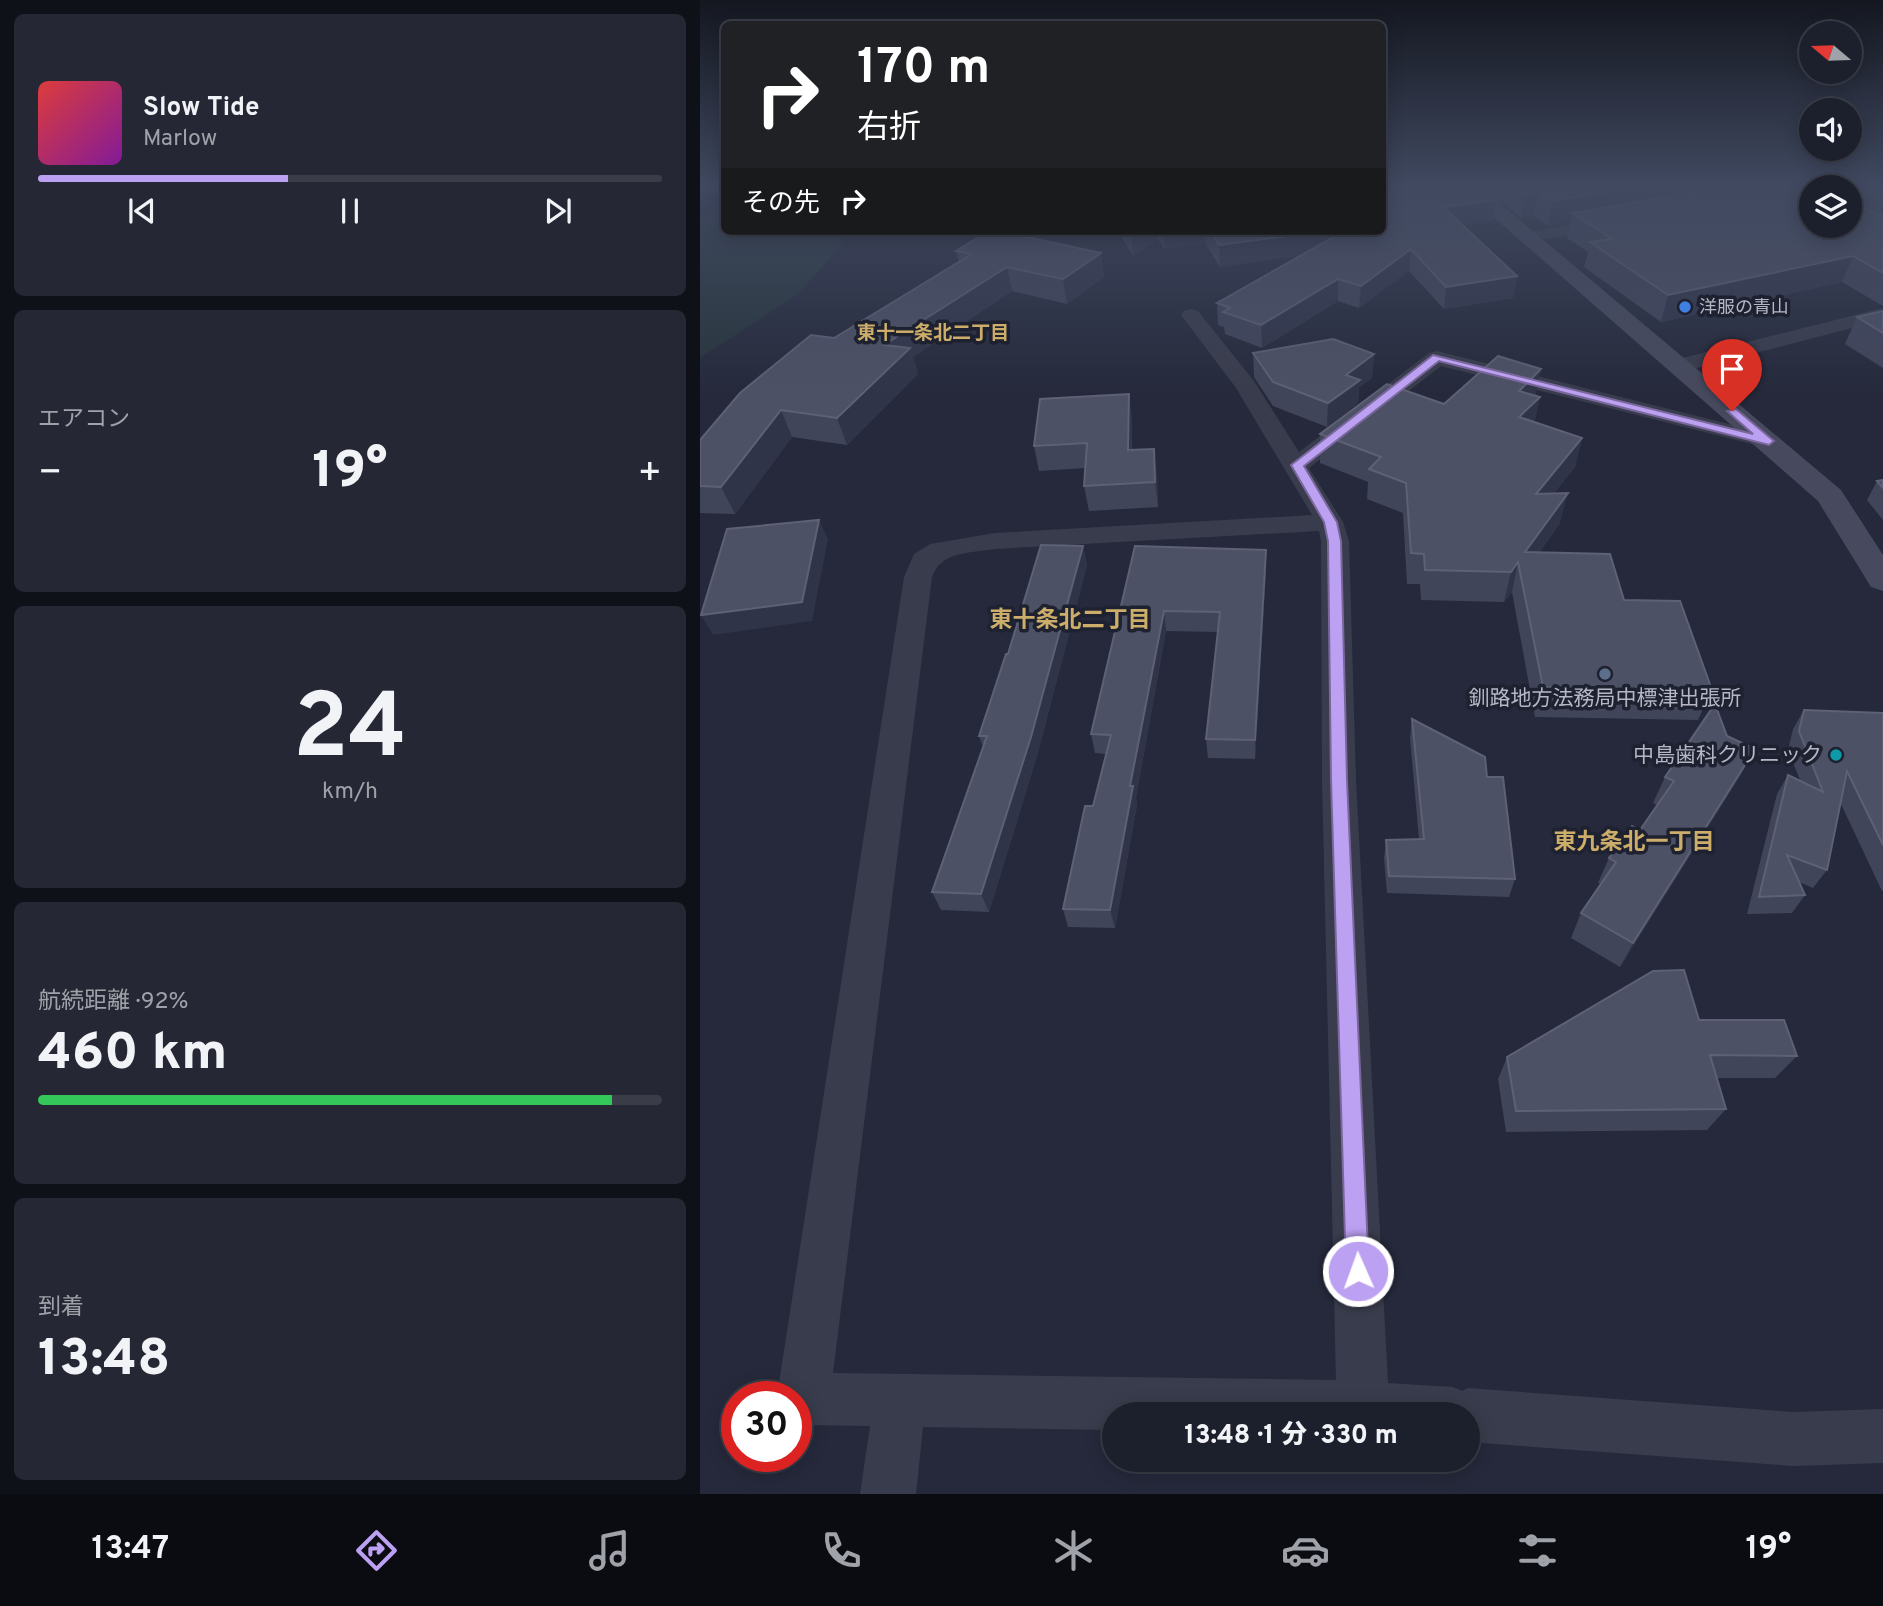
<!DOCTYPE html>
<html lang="ja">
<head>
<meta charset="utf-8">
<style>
	:root { --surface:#1c1f2c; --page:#252734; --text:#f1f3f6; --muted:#a0a2a9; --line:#3a3d48; --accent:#bca0f2 }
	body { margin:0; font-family:Overpass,"Noto Sans JP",sans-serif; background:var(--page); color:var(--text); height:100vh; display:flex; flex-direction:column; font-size:26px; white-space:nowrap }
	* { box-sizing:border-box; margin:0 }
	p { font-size:23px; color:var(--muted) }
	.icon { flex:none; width:38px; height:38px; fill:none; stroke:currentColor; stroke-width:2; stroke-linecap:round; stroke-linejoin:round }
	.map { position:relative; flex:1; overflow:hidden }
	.drawer { display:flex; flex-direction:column; gap:14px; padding:14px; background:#0f1118; width:700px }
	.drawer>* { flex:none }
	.hud { position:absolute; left:21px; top:21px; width:665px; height:214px; border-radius:10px; box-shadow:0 4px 18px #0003,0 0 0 2px var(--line); background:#202124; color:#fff; overflow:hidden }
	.needle { width:46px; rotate:289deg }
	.controls { position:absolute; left:1099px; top:21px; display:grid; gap:14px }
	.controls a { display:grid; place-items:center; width:63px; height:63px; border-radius:50%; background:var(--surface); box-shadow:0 4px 18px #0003,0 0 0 2px var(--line); font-size:35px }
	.speed { position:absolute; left:21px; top:1381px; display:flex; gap:14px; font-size:35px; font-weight:700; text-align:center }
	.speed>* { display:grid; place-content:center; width:91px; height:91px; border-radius:50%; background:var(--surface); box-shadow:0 4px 18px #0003,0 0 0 2px var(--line); line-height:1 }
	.speed .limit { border:10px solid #d22; background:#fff; color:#111 }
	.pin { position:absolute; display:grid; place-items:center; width:60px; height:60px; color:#fff; margin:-72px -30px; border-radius:50% 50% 50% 0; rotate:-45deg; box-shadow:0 0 7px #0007 }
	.pin .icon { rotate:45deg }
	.me { position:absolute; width:77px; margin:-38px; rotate:358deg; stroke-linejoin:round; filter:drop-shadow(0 0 5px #0008) }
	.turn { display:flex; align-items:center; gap:24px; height:147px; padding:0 21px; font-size:32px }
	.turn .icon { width:91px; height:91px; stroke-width:2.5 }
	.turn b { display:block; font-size:49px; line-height:60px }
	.then { display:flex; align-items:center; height:66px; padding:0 21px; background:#0003; gap:14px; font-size:26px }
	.big { font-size:52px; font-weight:800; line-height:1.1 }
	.drawer .tile { flex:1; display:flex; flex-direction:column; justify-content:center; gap:10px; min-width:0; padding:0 24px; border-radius:10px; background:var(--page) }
	.drawer .dial { align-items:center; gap:0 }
	.dial b { font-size:91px; line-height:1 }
	.song { display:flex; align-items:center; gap:21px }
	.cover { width:84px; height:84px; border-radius:10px; background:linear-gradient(135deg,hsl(0 70% 55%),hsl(290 70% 35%)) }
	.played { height:7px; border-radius:4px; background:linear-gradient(90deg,var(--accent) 40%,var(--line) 40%) }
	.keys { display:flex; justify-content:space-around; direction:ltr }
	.heat { display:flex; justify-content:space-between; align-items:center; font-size:38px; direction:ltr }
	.charge { height:10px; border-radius:5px; background:linear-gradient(90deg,#34c759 92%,var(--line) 0) }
	.trip { position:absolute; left:402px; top:1402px; width:378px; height:70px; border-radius:35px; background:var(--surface); box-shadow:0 4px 18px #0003,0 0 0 2px var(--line); font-weight:800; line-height:70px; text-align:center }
	.dock { display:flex; height:112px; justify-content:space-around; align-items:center; background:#0b0c12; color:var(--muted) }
	.dock .icon { width:49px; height:49px }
	.dock .selected { color:var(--accent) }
	.dock b { font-size:32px; color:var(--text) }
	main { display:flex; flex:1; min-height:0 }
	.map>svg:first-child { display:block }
</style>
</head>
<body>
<main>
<section class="drawer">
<div class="tile">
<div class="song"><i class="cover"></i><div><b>Slow Tide</b><p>Marlow</p></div></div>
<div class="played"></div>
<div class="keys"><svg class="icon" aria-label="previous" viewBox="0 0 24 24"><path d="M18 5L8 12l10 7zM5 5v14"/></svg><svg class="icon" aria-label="pause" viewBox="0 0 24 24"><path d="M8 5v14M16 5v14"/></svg><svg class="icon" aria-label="next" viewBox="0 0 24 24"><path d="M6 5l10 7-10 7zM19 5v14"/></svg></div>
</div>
<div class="tile"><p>エアコン</p>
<div class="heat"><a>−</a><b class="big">19°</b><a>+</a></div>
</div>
<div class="tile dial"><b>24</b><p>km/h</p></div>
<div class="tile"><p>航続距離 · 92%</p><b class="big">460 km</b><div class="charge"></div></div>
<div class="tile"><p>到着</p><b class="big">13:48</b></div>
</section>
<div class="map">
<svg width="1183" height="1494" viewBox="0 0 1183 1494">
	<rect width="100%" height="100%" fill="#25293b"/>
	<polygon fill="#27353c" points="24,209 24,231 129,231 144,242 99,293 0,358 0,218"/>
	<polygon fill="#191e38" points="0,185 24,185 24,205 0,214"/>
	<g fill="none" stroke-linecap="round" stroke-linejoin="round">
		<g fill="#393c4c" fill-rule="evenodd">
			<polygon points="913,217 922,222 919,226 829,242 820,237 829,232"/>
			<polygon points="1183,308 1183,320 978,373 970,371 967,366 970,361"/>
			<path d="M 491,309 L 498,311 L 554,381 L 599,452 L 729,353 L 737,351 L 1077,436 L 1080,441 L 1077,446 L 1068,448 L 741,366 L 609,468 L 643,522 L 649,541 L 656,780 L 688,1383 L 753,1387 L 762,1391 L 768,1388 L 1093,1412 L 1183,1409 L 1183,1463 L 1093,1466 L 768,1442 L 768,1414 L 415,1414 L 415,1430 L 223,1427 L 216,1494 L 160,1494 L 170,1426 L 103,1425 L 96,1423 L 96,1396 L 77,1396 L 204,577 L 214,554 L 230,544 L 295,533 L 612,515 L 536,388 L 481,315 L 484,311 ZM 619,531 L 621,541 L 622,780 L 636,1380 L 133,1373 L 232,577 C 241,551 271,553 295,549 Z"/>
		</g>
		<polygon fill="#474a5e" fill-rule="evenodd" points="757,185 778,185 1141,490 1183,555 1183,591 1171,587 1118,501"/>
	</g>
	<g fill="#41455a">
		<polygon points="782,185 1183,185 1183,306 1142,282 961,322 884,267 888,252 867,238 870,222 848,226 834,216 821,218"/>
		<polygon points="794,221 762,225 817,276 813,298 744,309 709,271 659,308 638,301 562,348 525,334 524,327 518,325 517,303 601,255 520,267 505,243 465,249 458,239 433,256 418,231 682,231"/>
		<polygon points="256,251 401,253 404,277 367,304 312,291 213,357 218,374 147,445 92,437 35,514 0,513 0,440 134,338 259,262"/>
		<polygon points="1183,311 1183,368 1145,344 1157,317"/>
		<polygon points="553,353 674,354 672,378 659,387 658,403 627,427 573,406 554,377"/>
		<polygon points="836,396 840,397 834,422 882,438 875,467 854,493 860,523 839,553 924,600 1012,690 998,720 835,717 812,592 804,602 721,600 720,584 707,584 703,513 667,499 668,482 620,463 620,434 744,404"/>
		<polygon points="432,418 432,450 457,473 458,507 389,511 384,486 385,468 339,471 334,446"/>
		<polygon points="1183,480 1183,520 1167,500 1177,481"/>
		<polygon points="383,546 387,565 337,756 289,912 241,910 232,892 283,747 279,736 308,654"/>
		<polygon points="435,546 566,550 566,570 555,759 508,758 506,739 518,632 466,631 436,797 437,805 415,928 368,927 363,909 393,806 406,754 395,753 391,734"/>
		<polygon points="1104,710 1183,713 1183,891 1182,891 1140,802 1127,870 1113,888 1099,882 1105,895 1092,913 1047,914 1077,794 1088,775 1100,780 1088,750 1093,729"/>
		<polygon points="712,719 787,777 815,879 809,897 687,893 684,858 686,840 719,839 710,738"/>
		<polygon points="1027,736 1055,749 1040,776 920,967 871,938 881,913 901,884 898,883 909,858 940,830 957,805 953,803 965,777"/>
		<polygon points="999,1020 1097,1056 1075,1078 1017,1078 1026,1109 1007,1130 806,1132 798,1079 807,1057"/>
	</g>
	<g fill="#303449">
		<polygon points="948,185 1081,185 872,213 870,222 848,226 853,201"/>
		<polygon points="838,191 834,216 821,218 825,193"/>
		<polygon points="1161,191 1151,216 1150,207 1158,192"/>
		<polygon points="797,200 794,221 741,228 743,207"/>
		<polygon points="436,231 457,231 458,239 433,256 431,235"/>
		<polygon points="463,231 504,231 505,243 465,249"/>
		<polygon points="625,231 650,231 649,249 520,267 519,245"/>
		<polygon points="711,249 709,271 659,308 661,286"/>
		<polygon points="401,253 404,277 367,304 363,279"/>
		<polygon points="1153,256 1142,282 961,322 968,295"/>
		<polygon points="307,267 312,291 213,357 218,374 147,445 137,418 184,345"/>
		<polygon points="817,276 813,298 744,309 746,287"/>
		<polygon points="638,279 638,301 562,348 561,325"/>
		<polygon points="674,354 672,378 659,387 658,403 627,427 628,403 646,375"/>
		<polygon points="841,369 835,398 819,391"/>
		<polygon points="429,394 432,418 431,474 428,450"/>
		<polygon points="840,397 834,426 819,417"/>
		<polygon points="81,410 92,437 35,514 21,487"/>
		<polygon points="882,438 875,467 829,523 836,494"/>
		<polygon points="454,449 457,473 458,507 455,482"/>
		<polygon points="868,493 860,523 821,578 825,552"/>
		<polygon points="119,520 128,539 112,621 13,635 1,615"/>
		<polygon points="383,546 387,565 337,756 289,912 281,894"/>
		<polygon points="566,550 566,570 555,759 555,740"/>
		<polygon points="818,562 812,592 804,602 811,572"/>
		<polygon points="464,611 466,631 436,797 437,805 415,928 410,910 430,786"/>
		<polygon points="1055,749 1040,776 920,967 933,943"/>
	</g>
	<g fill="#4d5166" stroke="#5e6175" stroke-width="2" fill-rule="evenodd">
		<polygon points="682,185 780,185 797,200 743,207 817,276 746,287 711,249 661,286 638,279 561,325 523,312 530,308 517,303 644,231 682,231"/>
		<polygon points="815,185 948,185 853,201 838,191 825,193"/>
		<path d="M 1035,185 L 1183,185 L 1183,201 L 1161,191 L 1158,192 L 1157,199 L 1151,203 L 1183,216 L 1183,273 L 1153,256 L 968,295 L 890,242 L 912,239 L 872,213 ZM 1111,187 L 1150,187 L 1150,226 L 1111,226 Z"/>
		<polygon points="289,231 300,231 401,253 363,279 307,267 184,345 210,348 137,418 81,410 21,487 0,486 0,440 40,393 111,335 134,338 272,254 256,251"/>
		<polygon points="510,231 625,231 519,245"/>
		<polygon points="1183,311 1183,333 1157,317"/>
		<polygon points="633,339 674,354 646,375 660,380 628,403 573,382 553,353"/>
		<polygon points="798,356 841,369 819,391 840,397 819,417 882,438 836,494 868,493 825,552 910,554 924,600 980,601 1012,690 843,687 818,562 811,572 725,570 724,554 711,553 706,483 669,469 681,457 620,434 687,384 744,404"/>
		<polygon points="429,394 428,450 454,449 455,482 384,486 387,443 334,446 340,399"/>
		<polygon points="1183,480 1183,488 1177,481"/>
		<polygon points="119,520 102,602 1,615 27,529"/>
		<polygon points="341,545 383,546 331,737 281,894 232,892 287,736 279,736 306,654 308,654"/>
		<polygon points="435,546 566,550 555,740 506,739 520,612 464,611 430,786 433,786 410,910 363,909 385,806 393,806 411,735 391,734"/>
		<polygon points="1015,704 1027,736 1055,749 933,943 881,913 916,862 909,858 932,826 940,830 974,781 965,777"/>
		<polygon points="1104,710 1183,713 1183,845 1147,771 1127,870 1087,855 1105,895 1059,897 1088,775 1123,792 1099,731"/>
		<polygon points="712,719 785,757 787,777 803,777 815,879 689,876 686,840 724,839"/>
		<polygon points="984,970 999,1020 1084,1020 1097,1056 1010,1055 1026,1109 816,1111 807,1057 953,971"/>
	</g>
	<linearGradient id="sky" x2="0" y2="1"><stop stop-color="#141720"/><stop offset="0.47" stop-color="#404960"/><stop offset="1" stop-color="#404960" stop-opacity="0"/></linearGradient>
	<rect width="1183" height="394" fill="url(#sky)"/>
	<polygon fill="#bca0f2" stroke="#7a689d" stroke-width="2" points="733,355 1053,434 1027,411 1036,409 1074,441 1069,445 739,361 604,466 637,522 641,541 647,780 669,1271 666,1279 658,1283 649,1279 646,1271 631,780 628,541 624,522 591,465"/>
	<circle fill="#3f7fe0" stroke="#1e2130" stroke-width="2.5" cx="985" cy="307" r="7"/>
	<circle fill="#5c6f8a" stroke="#1e2130" stroke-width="2.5" cx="905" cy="674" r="7"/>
	<circle fill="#0f9aa8" stroke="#1e2130" stroke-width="2.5" cx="1136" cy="755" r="7"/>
	<g text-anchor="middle" stroke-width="7" stroke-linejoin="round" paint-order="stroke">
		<g font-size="18" fill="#b5b7c7" stroke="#1e2130" text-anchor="start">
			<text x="999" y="313">洋服の青山</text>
		</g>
		<g font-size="19" font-weight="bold" fill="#ccad6a" stroke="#1e2130">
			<text x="233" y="339">東十一条北二丁目</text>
		</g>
		<g font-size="21" fill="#b5b7c7" stroke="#1e2130">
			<text x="905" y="705">釧路地方法務局中標津出張所</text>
			<text x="1122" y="762" text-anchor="end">中島歯科クリニック</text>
		</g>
		<g font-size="23" font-weight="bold" fill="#ccad6a" stroke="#1e2130">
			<text x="370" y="627">東十条北二丁目</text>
			<text x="934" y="849">東九条北一丁目</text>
		</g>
	</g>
</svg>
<div class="controls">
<a><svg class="needle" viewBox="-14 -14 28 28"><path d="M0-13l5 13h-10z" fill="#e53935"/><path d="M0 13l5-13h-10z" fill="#a0a2a9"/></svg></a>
<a><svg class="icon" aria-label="sound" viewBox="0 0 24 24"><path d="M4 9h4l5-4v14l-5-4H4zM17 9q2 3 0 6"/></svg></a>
<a><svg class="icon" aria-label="layers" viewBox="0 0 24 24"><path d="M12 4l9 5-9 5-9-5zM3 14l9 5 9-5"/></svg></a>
</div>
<div class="speed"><div class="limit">30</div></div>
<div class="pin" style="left:1032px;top:411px;background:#d93025"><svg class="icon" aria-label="arrive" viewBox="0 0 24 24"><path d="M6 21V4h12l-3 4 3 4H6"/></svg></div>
<svg class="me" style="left:658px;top:1271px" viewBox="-20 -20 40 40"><circle r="17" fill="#bca0f2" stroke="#fff" stroke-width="3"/><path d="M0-11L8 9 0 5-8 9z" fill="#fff"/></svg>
<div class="trip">13:48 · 1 分 · 330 m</div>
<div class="hud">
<div class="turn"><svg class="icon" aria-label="right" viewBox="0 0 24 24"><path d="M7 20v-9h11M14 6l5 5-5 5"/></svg><div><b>170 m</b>右折</div></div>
<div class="then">その先<svg class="icon" aria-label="right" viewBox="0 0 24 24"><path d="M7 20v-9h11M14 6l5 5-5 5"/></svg></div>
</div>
</div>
</main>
<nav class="dock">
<b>13:47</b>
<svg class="icon selected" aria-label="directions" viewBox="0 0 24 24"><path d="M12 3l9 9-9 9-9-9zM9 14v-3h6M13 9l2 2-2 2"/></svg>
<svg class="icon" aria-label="music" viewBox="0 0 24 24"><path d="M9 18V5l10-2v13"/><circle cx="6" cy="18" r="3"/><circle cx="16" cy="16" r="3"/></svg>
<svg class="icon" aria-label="phone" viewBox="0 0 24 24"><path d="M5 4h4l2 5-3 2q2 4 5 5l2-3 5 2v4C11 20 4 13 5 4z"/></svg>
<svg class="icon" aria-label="climate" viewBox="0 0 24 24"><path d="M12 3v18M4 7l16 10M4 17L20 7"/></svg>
<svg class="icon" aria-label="car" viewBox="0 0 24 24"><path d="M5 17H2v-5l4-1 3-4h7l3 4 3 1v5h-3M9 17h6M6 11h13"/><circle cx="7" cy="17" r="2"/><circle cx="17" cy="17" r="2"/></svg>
<svg class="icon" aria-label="filters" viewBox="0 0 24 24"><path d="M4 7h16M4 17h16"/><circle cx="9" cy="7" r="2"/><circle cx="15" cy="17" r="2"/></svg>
<b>19°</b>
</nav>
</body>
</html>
